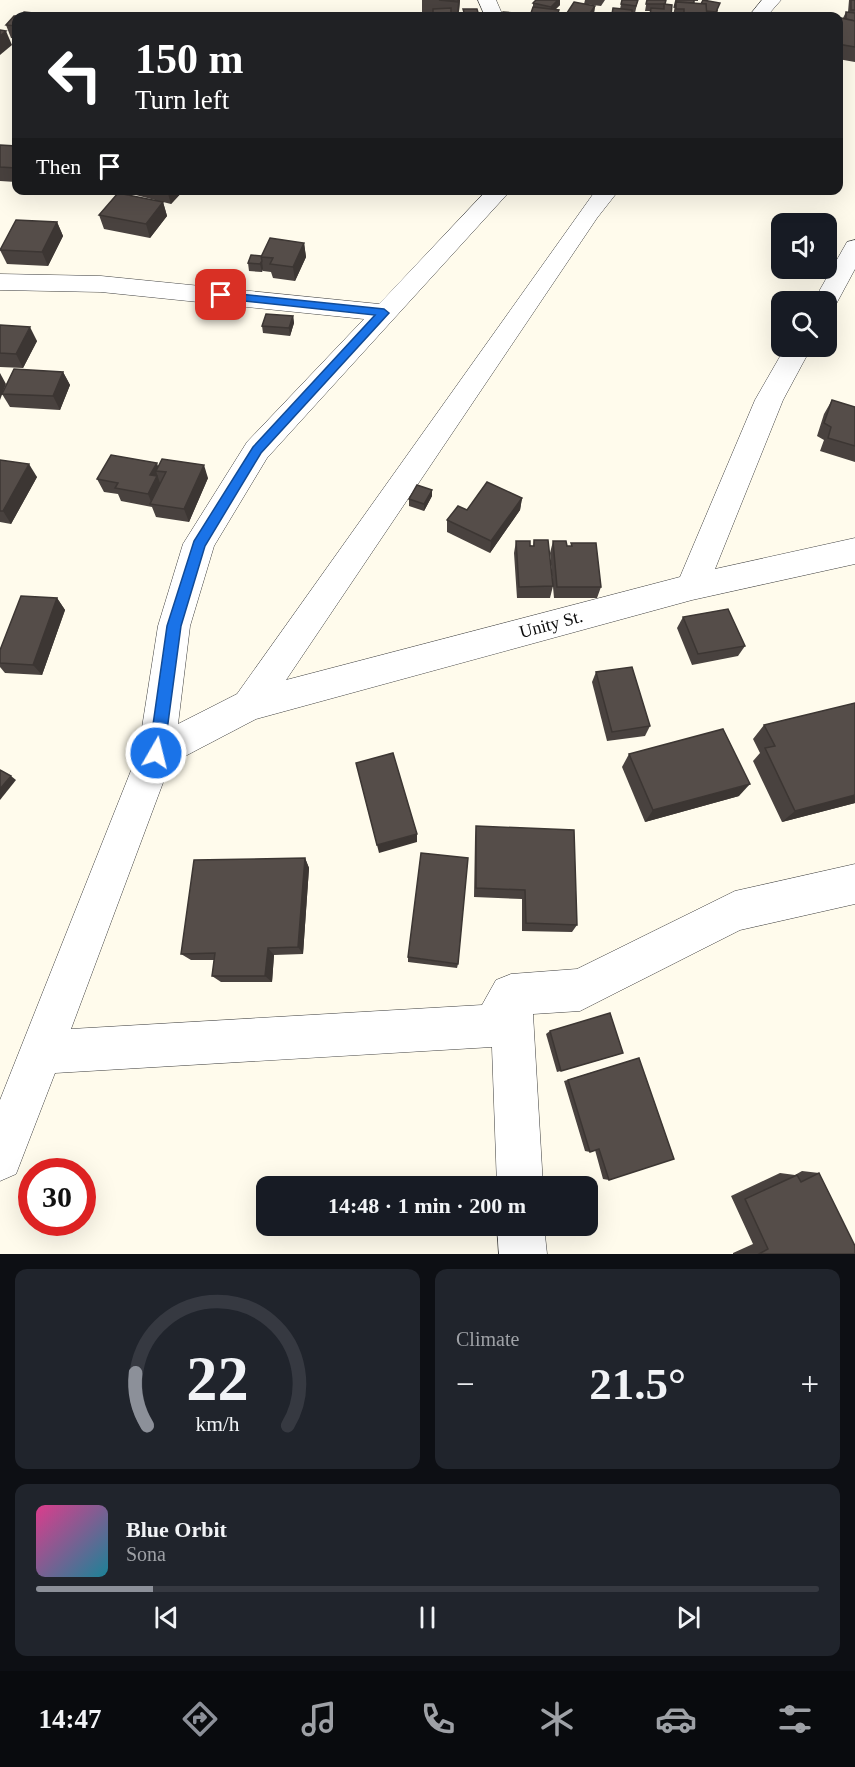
<!DOCTYPE html>
<html lang="en">
<head>
<meta charset="utf-8">
<style>
	:root { --surface:#171b24; --page:#20242c; --text:#f1f3f6; --muted:#9ea1a6; --line:#363941; --accent:#8c9099 }
	body { margin:0; font-family:Georgia,serif; background:var(--page); color:var(--text); height:100vh; display:flex; flex-direction:column; font-size:22px; white-space:nowrap }
	* { box-sizing:border-box; margin:0 }
	p { font-size:20px; color:var(--muted) }
	.icon { flex:none; width:33px; height:33px; fill:none; stroke:currentColor; stroke-width:2; stroke-linecap:round; stroke-linejoin:round }
	.map { position:relative; height:1254px; overflow:hidden }
	.drawer { display:flex; flex-direction:column; gap:15px; padding:15px; background:#0d0f14; flex:1 }
	.drawer>* { flex:none }
	.banner { position:absolute; left:12px; top:12px; width:831px; height:183px; border-radius:12px; box-shadow:0 6px 24px #0002; background:#202124; color:#fff; overflow:hidden }
	.controls { position:absolute; left:771px; top:213px; display:grid; gap:12px }
	.controls a { display:grid; place-items:center; width:66px; height:66px; border-radius:12px; background:var(--surface); box-shadow:0 6px 24px #0002; font-size:30px }
	.speed { position:absolute; left:18px; top:1158px; display:flex; gap:12px; font-size:30px; font-weight:700; text-align:center }
	.speed>* { display:grid; place-content:center; width:78px; height:78px; border-radius:50%; background:var(--surface); box-shadow:0 6px 24px #0002; line-height:1 }
	.speed .limit { border:9px solid #d22; background:#fff; color:#111 }
	.pin { position:absolute; display:grid; place-items:center; width:51px; height:51px; color:#fff; margin:-26px; border-radius:12px; box-shadow:0 3px 9px #0006 }
	.me { position:absolute; width:66px; margin:-33px; rotate:8deg; stroke-linejoin:round; filter:drop-shadow(0 0 4px #0008) }
	.turn { display:flex; align-items:center; gap:21px; height:126px; padding:0 24px; font-size:27px }
	.turn .icon { width:78px; height:78px; stroke-width:2.5 }
	.turn b { display:block; font-size:42px; line-height:51px }
	.then { display:flex; align-items:center; height:57px; padding:0 24px; background:#0003; gap:12px; font-size:22px }
	.big { font-size:45px; font-weight:700; line-height:1.1 }
	.drawer .widget { flex:1; display:flex; flex-direction:column; justify-content:center; gap:9px; min-width:0; padding:0 21px; border-radius:12px; background:var(--page) }
	.drawer .dial { align-items:center; gap:0 }
	.dial svg { height:156px; overflow:visible; fill:none; stroke:var(--line); stroke-width:7; stroke-linecap:round; text-anchor:middle }
	.dial text { fill:var(--text); stroke:none }
	.song { display:flex; align-items:center; gap:18px }
	.cover { width:72px; height:72px; border-radius:9px; background:linear-gradient(135deg,hsl(330 70% 55%),hsl(190 70% 35%)) }
	.played { height:6px; border-radius:3px; background:linear-gradient(90deg,var(--accent) 15%,var(--line) 15%) }
	.keys { display:flex; justify-content:space-around; direction:ltr }
	.heat { display:flex; justify-content:space-between; align-items:center; font-size:33px; direction:ltr }
	.drawer .tiles { flex:1; display:grid; gap:15px; grid-template-columns:1fr 1fr }
	.widget:last-child { grid-column:span 2 }
	.trip { position:absolute; left:256px; top:1176px; width:342px; height:60px; border-radius:12px; background:var(--surface); box-shadow:0 6px 24px #0002; font-weight:700; line-height:60px; text-align:center }
	.menu { display:flex; height:96px; justify-content:space-around; align-items:center; background:#090b0e; color:var(--muted) }
	.menu .icon { width:42px; height:42px }
	.menu .current { color:var(--accent) }
	.menu b { font-size:27px; color:var(--text) }
	.map>svg:first-child { display:block }
</style>
</head>
<body>
<div class="map">
<svg width="855" height="1254" viewBox="0 0 855 1254">
	<rect width="100%" height="100%" fill="#fffbec"/>
	<g fill="none" stroke-linecap="round" stroke-linejoin="round">
		<g stroke="#3f3f3f" stroke-width="1">
			<g id="minor">
				<polygon points="478,0 496,0 503,16 485,16"/>
				<polygon points="762,0 781,0 767,16 749,16"/>
				<polygon points="487,190 511,190 267,458 214,546 190,626 178,724 237,694 596,190 619,190 597,218 286,680 680,577 755,400 786,346 812,346 783,400 715,569 855,538 855,564 692,600 256,719 170,764 71,1029 482,1005 496,980 511,974 577,969 735,891 855,864 855,904 740,930 580,1011 533,1014 543,1186 497,1186 492,1047 55,1073 16,1174 0,1181 0,1100 138,753 158,626 183,544 247,442 364,319 101,292 0,290 0,274 101,276 379,304"/>
				<polygon points="855,240 855,269 834,308 826,310 826,302 813,302 847,242"/>
				<polygon points="497,1226 544,1226 547,1254 499,1254"/>
			</g>
		</g>
		<use href="#minor" fill="#fff" fill-rule="evenodd"/>
	</g>
	<g fill="#49423f">
		<polygon points="422,0 460,0 459,11 457,16 451,15 451,16 433,16 433,13 422,12"/>
		<polygon points="585,0 605,0 601,6 584,4"/>
		<polygon points="622,0 638,0 635,13 632,12 631,16 612,16 613,8 620,9"/>
		<polygon points="647,0 665,4 671,16 673,16 676,0 698,0 698,1 694,1 694,3 718,10 717,15 722,16 649,16 650,11 645,11"/>
		<polygon points="849,0 855,0 855,62 838,59 838,26 843,18 846,12 848,12"/>
		<polygon points="533,3 560,5 555,10 559,10 558,16 530,16 533,9"/>
		<polygon points="595,6 594,13 592,16 566,16 567,13"/>
		<polygon points="16,16 16,39 11,38 6,25"/>
		<polygon points="0,145 16,146 16,182 0,181"/>
		<polygon points="127,190 184,190 171,204 163,202 167,216 150,238 104,229 99,215 155,200 128,193"/>
		<polygon points="57,222 63,236 48,266 7,264 0,250"/>
		<polygon points="304,243 306,257 295,281 273,278 271,272 263,271 263,269 262,272 249,271 248,263 261,256"/>
		<polygon points="293,316 294,323 290,336 263,333 262,326"/>
		<polygon points="0,325 37,341 23,368 0,367"/>
		<polygon points="63,372 70,385 60,410 10,407 2,394 6,384"/>
		<polygon points="832,400 855,407 855,462 820,451 824,440 817,436 824,414"/>
		<polygon points="0,460 37,477 11,524 0,522"/>
		<polygon points="158,466 208,478 189,522 156,517 152,507 121,501 118,494 104,492 97,479"/>
		<polygon points="432,490 432,496 424,511 409,506 409,499"/>
		<polygon points="522,498 520,510 490,553 447,532 447,520 467,510"/>
		<polygon points="534,540 553,586 550,598 517,598 514,553 516,541 533,546"/>
		<polygon points="553,541 567,546 571,546 571,543 601,587 597,598 554,598 550,553"/>
		<polygon points="57,598 65,610 42,675 5,673 0,667 0,663"/>
		<polygon points="683,617 745,646 738,656 692,665 677,628"/>
		<polygon points="596,672 650,726 645,736 607,741 592,682"/>
		<polygon points="764,725 855,803 782,822 753,761 760,753 753,739"/>
		<polygon points="629,754 739,796 645,822 622,767"/>
		<polygon points="476,826 577,925 572,932 522,931 522,899 474,897 475,837"/>
		<polygon points="305,858 309,868 303,954 274,955 272,982 221,982 212,976 214,960 191,960 181,954"/>
		<polygon points="408,957 458,964 457,968 408,962"/>
		<polygon points="550,1031 617,1055 557,1072 546,1034"/>
		<polygon points="639,1058 609,1180 603,1179 595,1150 590,1152 585,1151 564,1081"/>
		<polygon points="802,1171 819,1173 855,1254 733,1254 733,1253 753,1244 731,1196 780,1173 795,1175"/>
	</g>
	<g fill="#3c3633">
		<polygon points="458,0 460,0 459,11 457,16"/>
		<polygon points="558,0 560,0 560,5 550,14 551,7"/>
		<polygon points="595,6 594,13 592,16 588,16"/>
		<polygon points="6,31 12,45 0,55 0,36"/>
		<polygon points="167,190 184,190 171,204"/>
		<polygon points="163,202 167,216 150,238 146,224"/>
		<polygon points="57,222 63,236 48,266 42,252"/>
		<polygon points="304,243 306,257 295,281 293,267"/>
		<polygon points="262,261 263,269 262,272 260,264"/>
		<polygon points="293,316 294,323 290,336 289,328"/>
		<polygon points="30,327 37,341 23,368 16,354"/>
		<polygon points="63,372 70,385 60,410 53,396"/>
		<polygon points="0,373 6,384 0,400"/>
		<polygon points="157,463 160,472 156,471 162,489 152,504 148,494 150,475"/>
		<polygon points="29,464 37,477 11,524 3,511"/>
		<polygon points="204,465 208,478 189,522 184,509"/>
		<polygon points="432,490 432,496 424,511 424,504"/>
		<polygon points="522,498 520,510 490,553 491,541"/>
		<polygon points="57,598 65,610 42,675 33,665"/>
		<polygon points="11,776 16,780 0,800 0,789"/>
		<polygon points="750,784 739,796 645,822 653,810"/>
		<polygon points="855,795 855,803 782,822 795,811"/>
		<polygon points="417,834 417,842 379,853 377,845"/>
		<polygon points="305,858 309,868 303,954 298,947"/>
		<polygon points="268,948 274,955 272,982 265,976"/>
	</g>
	<g fill="#554d49" stroke="#3c3633" stroke-width="1.5">
		<polygon points="439,0 458,0 458,2"/>
		<polygon points="536,0 558,0 551,7 533,3"/>
		<polygon points="622,0 638,0 636,6 621,4"/>
		<polygon points="647,0 666,0 665,4 646,4"/>
		<polygon points="676,0 694,0 694,3 676,2 674,8"/>
		<polygon points="703,0 720,3 716,12 706,11 706,4 701,4"/>
		<rect x="851" y="0" width="4" height="10"/>
		<polygon points="574,2 595,6 588,16 571,16 573,14 567,13"/>
		<polygon points="676,2 706,4 707,16 689,16 689,14 684,14 684,9 676,9"/>
		<polygon points="664,4 672,5 671,16 680,16 650,16 651,8 664,9"/>
		<polygon points="533,7 559,10 557,16 530,16"/>
		<polygon points="451,8 451,15 433,15 433,9"/>
		<polygon points="613,8 632,10 632,15 612,14"/>
		<polygon points="463,9 477,9 479,16 465,16"/>
		<polygon points="24,12 52,15 50,16 20,16"/>
		<polygon points="503,12 528,14 528,16 501,16"/>
		<polygon points="846,12 855,13 855,21 846,19"/>
		<polygon points="708,14 723,15 722,16 707,16"/>
		<polygon points="14,16 19,16 16,16 16,26 6,25"/>
		<polygon points="841,18 855,21 855,47 838,44 838,26"/>
		<polygon points="0,30 6,31 0,36"/>
		<polygon points="0,145 16,146 16,168 0,167"/>
		<polygon points="118,193 163,202 146,224 99,215"/>
		<polygon points="16,220 57,222 42,252 0,250"/>
		<polygon points="270,238 304,243 293,267 270,264 273,258 261,257"/>
		<polygon points="251,255 261,256 262,261 260,264 248,263"/>
		<polygon points="266,314 293,316 289,328 262,326"/>
		<polygon points="0,325 30,327 16,354 0,353"/>
		<polygon points="14,369 63,372 53,396 2,394"/>
		<polygon points="832,400 855,407 855,446 828,438 831,427 824,423"/>
		<polygon points="111,455 157,463 150,475 157,476 148,494 115,488 118,483 97,479"/>
		<polygon points="162,459 204,465 184,509 150,504 166,472 156,471"/>
		<polygon points="0,460 29,464 3,511 0,511"/>
		<polygon points="487,482 522,498 491,541 447,520 458,506 467,510"/>
		<polygon points="417,485 432,490 424,504 409,499"/>
		<polygon points="534,540 548,540 553,586 519,587 516,541 530,541 530,546 534,546"/>
		<polygon points="553,541 566,541 567,546 572,546 571,543 596,543 601,587 557,587"/>
		<polygon points="21,596 57,598 33,665 0,663 0,650"/>
		<polygon points="728,609 745,646 698,654 683,617"/>
		<polygon points="632,667 650,726 612,732 596,672"/>
		<polygon points="855,703 855,795 795,811 765,748 775,746 764,725"/>
		<polygon points="723,729 750,784 653,810 629,754"/>
		<polygon points="393,753 417,834 377,845 356,763"/>
		<polygon points="0,770 11,776 0,789"/>
		<polygon points="476,826 574,830 577,925 526,923 525,890 476,888"/>
		<polygon points="421,853 468,858 458,964 408,957"/>
		<polygon points="305,858 298,947 268,948 265,976 212,976 215,953 181,954 194,860"/>
		<polygon points="610,1013 623,1053 561,1071 550,1031"/>
		<polygon points="639,1058 674,1159 609,1180 599,1149 590,1152 568,1080"/>
		<polygon points="819,1173 855,1246 855,1254 759,1254 768,1249 745,1199 797,1175 801,1182"/>
	</g>
	<polygon fill="#1a73e8" stroke="#114b97" stroke-width="1.5" points="221,292 384,309 389,313 261,453 205,546 181,626 164,753 161,758 156,760 151,758 149,753 167,626 194,541 253,447 375,315 217,298 216,295"/>
	<g text-anchor="middle" stroke-width="6" stroke-linejoin="round" paint-order="stroke">
		<g font-size="18" fill="#0c0c0c" stroke="#fff">
			<text transform="translate(551 624) rotate(-15)" y="6">Unity St.</text>
		</g>
	</g>
</svg>
<div class="controls">
<a><svg class="icon" aria-label="sound" viewBox="0 0 24 24"><path d="M4 9h4l5-4v14l-5-4H4zM17 9q2 3 0 6"/></svg></a>
<a><svg class="icon" aria-label="search" viewBox="0 0 24 24"><circle cx="10" cy="10" r="6"/><path d="M15 15l6 6"/></svg></a>
</div>
<div class="speed"><div class="limit">30</div></div>
<div class="pin" style="left:221px;top:295px;background:#d93025"><svg class="icon" aria-label="arrive" viewBox="0 0 24 24"><path d="M6 21V4h12l-3 4 3 4H6"/></svg></div>
<svg class="me" style="left:156px;top:753px" viewBox="-20 -20 40 40"><circle r="17" fill="#1a73e8" stroke="#fff" stroke-width="3"/><path d="M0-11L8 9 0 5-8 9z" fill="#fff"/></svg>
<div class="trip">14:48 · 1 min · 200 m</div>
<div class="banner">
<div class="turn"><svg class="icon" aria-label="left" viewBox="0 0 24 24"><path d="M17 20v-9H6M10 6l-5 5 5 5"/></svg><div><b>150 m</b>Turn left</div></div>
<div class="then">Then<svg class="icon" aria-label="arrive" viewBox="0 0 24 24"><path d="M6 21V4h12l-3 4 3 4H6"/></svg></div>
</div>
</div>
<section class="drawer">
<div class="tiles">
<div class="widget dial"><svg viewBox="0 0 100 80">
<path d="M14 69A42 42 0 1 1 86 69"/>
<path d="M14 69A42 42 0 0 1 8 42" stroke="#8c9099"/>
<text x="50" y="56" font-size="32" font-weight="700">22</text>
<text x="50" y="72" font-size="11">km/h</text>
</svg></div>
<div class="widget"><p>Climate</p>
<div class="heat"><a>−</a><b class="big">21.5°</b><a>+</a></div>
</div>
<div class="widget">
<div class="song"><i class="cover"></i><div><b>Blue Orbit</b><p>Sona</p></div></div>
<div class="played"></div>
<div class="keys"><svg class="icon" aria-label="previous" viewBox="0 0 24 24"><path d="M18 5L8 12l10 7zM5 5v14"/></svg><svg class="icon" aria-label="pause" viewBox="0 0 24 24"><path d="M8 5v14M16 5v14"/></svg><svg class="icon" aria-label="next" viewBox="0 0 24 24"><path d="M6 5l10 7-10 7zM19 5v14"/></svg></div>
</div>
</div>
</section>
<nav class="menu">
<b>14:47</b>
<svg class="icon current" aria-label="directions" viewBox="0 0 24 24"><path d="M12 3l9 9-9 9-9-9zM9 14v-3h6M13 9l2 2-2 2"/></svg>
<svg class="icon" aria-label="music" viewBox="0 0 24 24"><path d="M9 18V5l10-2v13"/><circle cx="6" cy="18" r="3"/><circle cx="16" cy="16" r="3"/></svg>
<svg class="icon" aria-label="phone" viewBox="0 0 24 24"><path d="M5 4h4l2 5-3 2q2 4 5 5l2-3 5 2v4C11 20 4 13 5 4z"/></svg>
<svg class="icon" aria-label="climate" viewBox="0 0 24 24"><path d="M12 3v18M4 7l16 10M4 17L20 7"/></svg>
<svg class="icon" aria-label="car" viewBox="0 0 24 24"><path d="M5 17H2v-5l4-1 3-4h7l3 4 3 1v5h-3M9 17h6M6 11h13"/><circle cx="7" cy="17" r="2"/><circle cx="17" cy="17" r="2"/></svg>
<svg class="icon" aria-label="filters" viewBox="0 0 24 24"><path d="M4 7h16M4 17h16"/><circle cx="9" cy="7" r="2"/><circle cx="15" cy="17" r="2"/></svg>
</nav>
</body>
</html>
